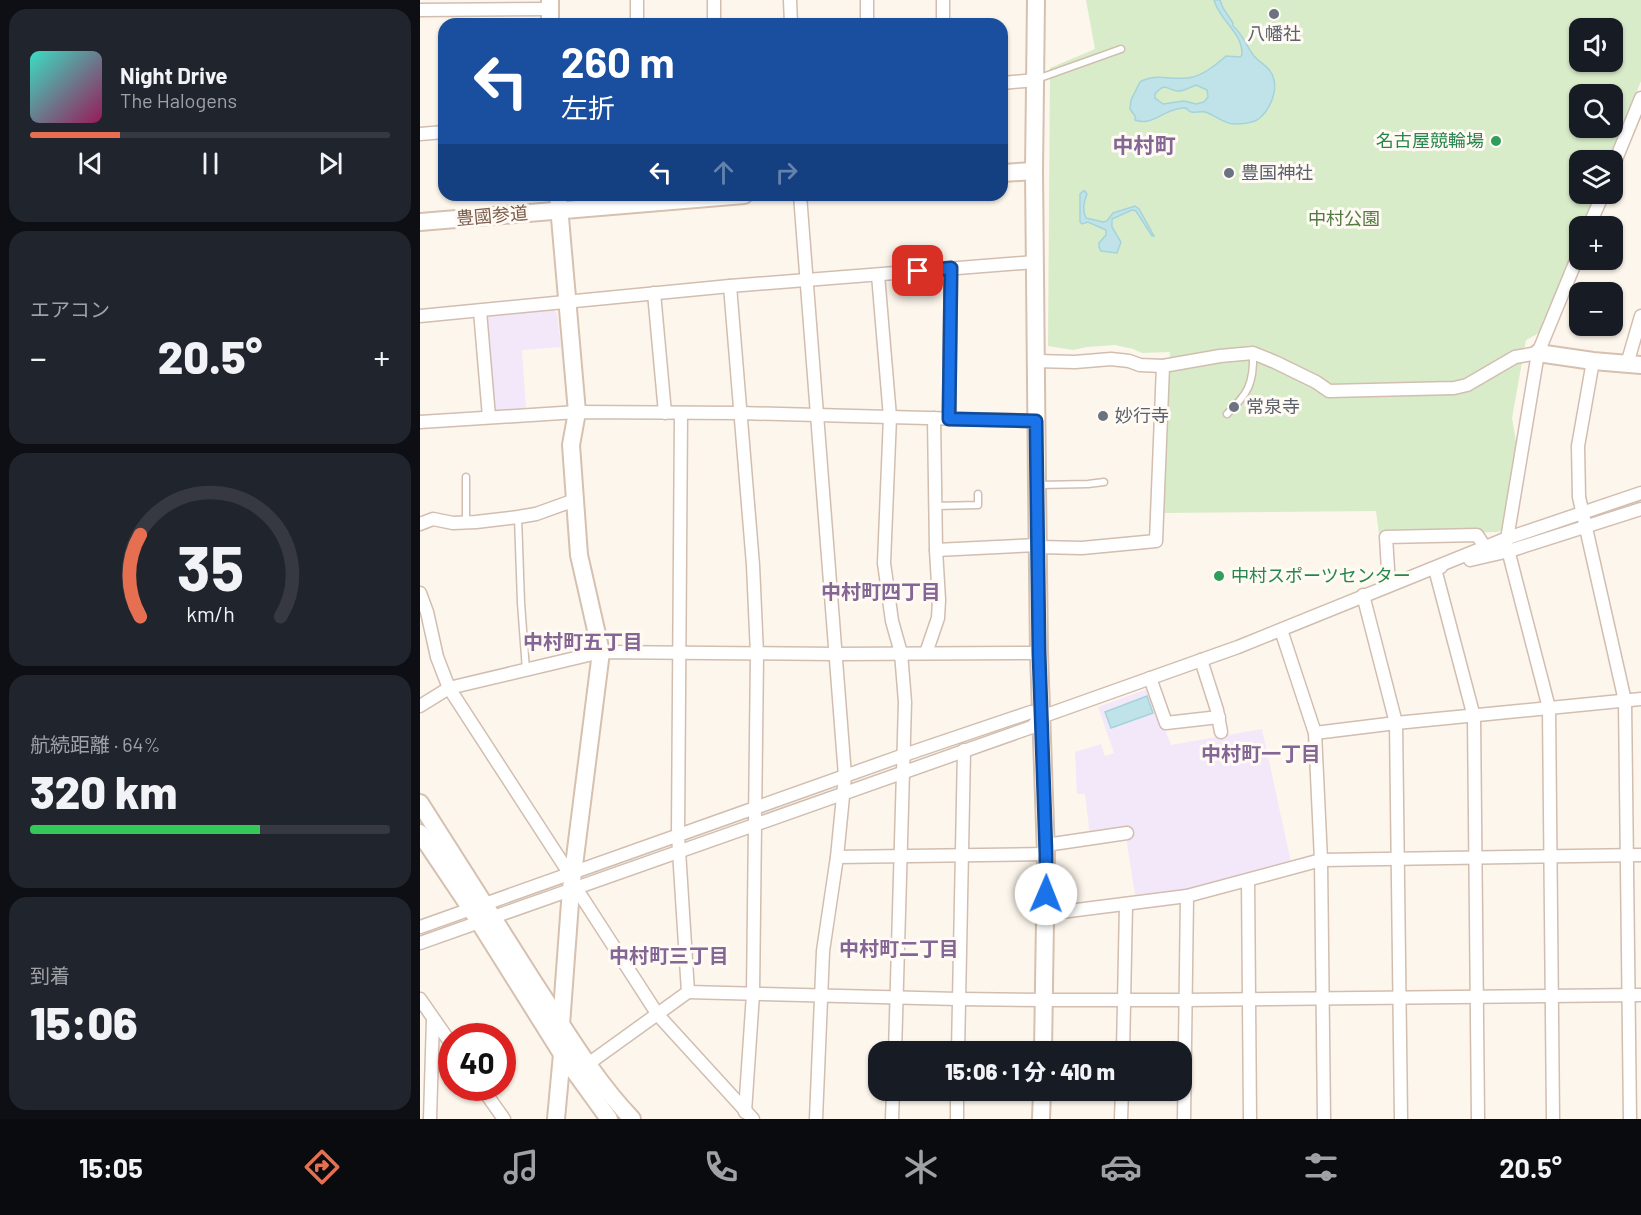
<!DOCTYPE html>
<html lang="ja">
<head>
<meta charset="utf-8">
<style>
	:root { --surface:#171b24; --page:#20242c; --text:#f1f3f6; --muted:#9ea1a6; --line:#363941; --accent:#e76f51 }
	body { margin:0; font-family:Barlow,"Noto Sans JP",sans-serif; background:var(--page); color:var(--text); height:100vh; display:flex; flex-direction:column; font-size:22px; white-space:nowrap }
	* { box-sizing:border-box; margin:0 }
	p { font-size:20px; color:var(--muted) }
	.icon { flex:none; width:33px; height:33px; fill:none; stroke:currentColor; stroke-width:2; stroke-linecap:round; stroke-linejoin:round }
	.map { position:relative; flex:1; overflow:hidden }
	.side { display:flex; flex-direction:column; gap:9px; padding:9px; background:#0d0f14; width:420px }
	.side>* { flex:none }
	.banner { position:absolute; left:18px; top:18px; width:570px; height:183px; border-radius:18px; box-shadow:0 2px 4px #0004; background:#1a4fa0; color:#fff; overflow:hidden }
	.controls { position:absolute; left:1149px; top:18px; display:grid; gap:12px }
	.controls a { display:grid; place-items:center; width:54px; height:54px; border-radius:12px; background:var(--surface); box-shadow:0 2px 4px #0004; font-size:30px }
	.speed { position:absolute; left:18px; top:1023px; display:flex; gap:12px; font-size:30px; font-weight:700; text-align:center }
	.speed>* { display:grid; place-content:center; width:78px; height:78px; border-radius:50%; background:var(--surface); box-shadow:0 2px 4px #0004; line-height:1 }
	.speed .limit { border:9px solid #d22; background:#fff; color:#111 }
	.pin { position:absolute; display:grid; place-items:center; width:51px; height:51px; color:#fff; margin:-26px; border-radius:12px; box-shadow:0 3px 9px #0006 }
	.me { position:absolute; width:66px; margin:-33px; rotate:1deg; stroke-linejoin:round; filter:drop-shadow(0 0 4px #0008) }
	.turn { display:flex; align-items:center; gap:21px; height:126px; padding:0 24px; font-size:27px }
	.turn .icon { width:78px; height:78px; stroke-width:2.5 }
	.turn b { display:block; font-size:42px; line-height:51px }
	.lanes { display:flex; align-items:center; height:57px; padding:0 24px; background:#0003; justify-content:center; gap:30px; direction:ltr }
	.lanes .off { opacity:.35 }
	.big { font-size:45px; font-weight:800; line-height:1.1 }
	.side .card { flex:1; display:flex; flex-direction:column; justify-content:center; gap:9px; min-width:0; padding:0 21px; border-radius:18px; background:var(--page) }
	.side .dial { align-items:center; gap:0 }
	.dial svg { height:156px; overflow:visible; fill:none; stroke:var(--line); stroke-width:7; stroke-linecap:round; text-anchor:middle }
	.dial text { fill:var(--text); stroke:none }
	.song { display:flex; align-items:center; gap:18px }
	.cover { width:72px; height:72px; border-radius:9px; background:linear-gradient(135deg,hsl(170 70% 55%),hsl(330 70% 35%)) }
	.played { height:6px; border-radius:3px; background:linear-gradient(90deg,var(--accent) 25%,var(--line) 25%) }
	.keys { display:flex; justify-content:space-around; direction:ltr }
	.heat { display:flex; justify-content:space-between; align-items:center; font-size:33px; direction:ltr }
	.charge { height:9px; border-radius:4px; background:linear-gradient(90deg,#34c759 64%,var(--line) 0) }
	.trip { position:absolute; left:448px; top:1041px; width:324px; height:60px; border-radius:18px; background:var(--surface); box-shadow:0 2px 4px #0004; font-weight:800; line-height:60px; text-align:center }
	.dock { display:flex; height:96px; justify-content:space-around; align-items:center; background:#090b0e; color:var(--muted) }
	.dock .icon { width:42px; height:42px }
	.dock .on { color:var(--accent) }
	.dock b { font-size:27px; color:var(--text) }
	main { display:flex; flex:1; min-height:0 }
	.map>svg:first-child { display:block }
</style>
</head>
<body>
<main>
<section class="side">
<div class="card">
<div class="song"><i class="cover"></i><div><b>Night Drive</b><p>The Halogens</p></div></div>
<div class="played"></div>
<div class="keys"><svg class="icon" aria-label="previous" viewBox="0 0 24 24"><path d="M18 5L8 12l10 7zM5 5v14"/></svg><svg class="icon" aria-label="pause" viewBox="0 0 24 24"><path d="M8 5v14M16 5v14"/></svg><svg class="icon" aria-label="next" viewBox="0 0 24 24"><path d="M6 5l10 7-10 7zM19 5v14"/></svg></div>
</div>
<div class="card"><p>エアコン</p>
<div class="heat"><a>−</a><b class="big">20.5°</b><a>+</a></div>
</div>
<div class="card dial"><svg viewBox="0 0 100 80">
<path d="M14 69A42 42 0 1 1 86 69"/>
<path d="M14 69A42 42 0 0 1 14 27" stroke="#e76f51"/>
<text x="50" y="56" font-size="32" font-weight="700">35</text>
<text x="50" y="72" font-size="11">km/h</text>
</svg></div>
<div class="card"><p>航続距離 · 64%</p><b class="big">320 km</b><div class="charge"></div></div>
<div class="card"><p>到着</p><b class="big">15:06</b></div>
</section>
<div class="map">
<svg width="1221" height="1119" viewBox="0 0 1221 1119">
	<rect width="100%" height="100%" fill="#fdf6ec"/>
	<g fill="#f3e8fa">
		<polygon points="134,310 137,314 141,347 102,350 106,410 78,411 75,409 66,319 70,316"/>
		<polygon points="730,688 751,745 842,729 871,862 771,889 715,895 705,830 670,836 665,794 657,794 655,752 681,744 685,756 694,753 678,707"/>
	</g>
	<path fill="#d8ecc9" fill-rule="evenodd" d="M 666,0 L 1221,0 L 1221,81 L 1189,160 L 1160,160 L 1160,194 L 1176,194 L 1163,226 L 1160,226 L 1159,236 L 1121,332 L 1106,340 L 1092,418 L 1097,447 L 1083,530 L 1077,532 L 959,534 L 956,511 L 743,513 L 742,459 L 750,352 L 722,353 L 713,349 L 695,345 L 667,347 L 653,350 L 628,346 L 630,68 L 675,49 ZM 1160,28 L 1192,28 L 1192,62 L 1160,62 ZM 1160,94 L 1192,94 L 1192,128 L 1160,128 Z"/>
	<g fill="#bfe3e8" stroke="#a5d3da" stroke-width="1.5" fill-rule="evenodd">
		<path d="M 794,0 L 800,0 L 803,8 L 813,23 L 813,26 C 823,34 826,46 834,56 C 841,64 852,68 854,80 C 857,93 849,112 837,120 C 831,123 821,124 814,124 C 804,124 795,115 785,112 C 780,111 775,113 771,112 C 764,109 770,108 763,108 C 746,108 732,127 715,120 L 715,116 L 710,109 L 711,100 L 720,82 C 736,72 756,82 773,77 C 785,74 797,64 806,56 L 820,57 L 822,55 C 823,32 800,22 794,0 ZM 776,85 L 787,90 L 788,97 L 784,102 L 776,104 L 764,101 L 743,104 L 735,98 L 735,94 C 745,82 746,89 757,91 C 763,92 770,87 776,85 Z"/>
		<path d="M 663,191 L 665,191 L 667,194 C 664,201 662,210 666,218 L 683,222 L 687,221 L 693,213 L 715,206 L 719,209 L 734,236 L 732,236 L 716,211 L 712,210 L 692,219 L 692,227 L 701,242 L 697,253 L 681,251 L 679,247 L 679,243 L 686,235 L 686,230 L 668,222 L 662,224 L 660,222 L 660,194 Z"/>
		<polygon points="727,696 733,713 691,728 685,712"/>
	</g>
	<g fill="none" stroke-linecap="round" stroke-linejoin="round">
		<g stroke="#d1beb0" stroke-width="9">
			<g id="lane">
				<polyline points="617,79 701,49"/>
				<path d="M 807,414 C 828,394 834,383 833,354"/>
				<polyline points="619,485 668,484 684,482"/>
				<polyline points="515,506 558,505 558,494"/>
				<polyline points="98,517 101,603 106,670"/>
				<polyline points="46,522 46,477"/>
			</g>
		</g>
		<g stroke="#d1beb0" stroke-width="15">
			<g id="street">
				<polyline points="217,0 217,24"/>
				<polyline points="294,0 294,24"/>
				<polyline points="370,0 371,24"/>
				<polyline points="447,0 447,24"/>
				<polyline points="523,0 523,24"/>
				<polyline points="0,10 130,9"/>
				<polyline points="582,83 616,80"/>
				<polyline points="0,134 24,132"/>
				<polyline points="1192,169 1221,98"/>
				<polyline points="380,195 425,776 417,857 403,951 396,1119"/>
				<polyline points="1169,226 1183,194"/>
				<polyline points="458,275 470,417 464,563 472,621 481,653 485,702 475,1052"/>
				<polyline points="310,286 333,565 337,654 333,994 325,1112"/>
				<polyline points="234,293 245,413"/>
				<polyline points="60,311 69,417"/>
				<polyline points="0,316 310,286 615,262"/>
				<polyline points="616,361 655,362 691,359 709,361 720,365 743,366 800,356 833,353 855,362 896,382 909,391 1034,388 1047,385 1095,357 1118,353"/>
				<polyline points="1173,361 1158,446 1159,497 1205,701 1210,1119"/>
				<polyline points="1207,364 1221,316"/>
				<polyline points="261,413 258,835 268,992 538,999 624,1000 766,1000 1221,995"/>
				<polyline points="529,419 531,268"/>
				<polyline points="0,422 157,412 320,413 616,421"/>
				<polyline points="0,524 13,519 33,523 56,522 98,517 116,514 155,500"/>
				<polyline points="1087,539 1118,353 1160,251"/>
				<polyline points="1087,546 1129,708 1133,1119"/>
				<polyline points="618,547 662,548 736,541 743,366"/>
				<polyline points="516,550 618,545"/>
				<polyline points="1050,560 1089,551 1221,509"/>
				<polyline points="1021,567 1015,569 1054,717 1058,1119"/>
				<polyline points="969,585 966,537 1057,535 1065,547"/>
				<polyline points="0,593 7,612 17,657 29,688 149,873"/>
				<polyline points="943,595 976,723 981,1119"/>
				<polyline points="861,630 895,733 901,860 904,1119"/>
				<polyline points="506,653 518,618 519,600 516,550 514,418"/>
				<polyline points="781,660 797,710 801,732"/>
				<polyline points="730,678 746,723 799,717"/>
				<polyline points="0,706 29,688 181,652 416,654 619,653"/>
				<polyline points="895,733 976,723 1221,699"/>
				<polyline points="626,845 707,833"/>
				<polyline points="417,857 626,854"/>
				<polyline points="828,880 830,1119"/>
				<polyline points="156,888 238,1015 333,1119"/>
				<polyline points="625,914 767,896 901,860 1221,855"/>
				<polyline points="0,927 484,755 611,712 621,717 818,647 1085,539 1221,493"/>
				<polyline points="0,943 612,727 621,717"/>
				<polyline points="0,999 32,1045"/>
				<polyline points="538,1052 544,750"/>
				<polyline points="703,1052 706,904"/>
				<polyline points="168,1064 268,992"/>
				<polyline points="62,1088 84,1119"/>
				<polyline points="10,1119 13,1019"/>
				<polyline points="472,1119 473,1090"/>
				<polyline points="537,1119 537,1090"/>
				<polyline points="701,1119 702,1090"/>
				<polyline points="764,1119 767,896"/>
			</g>
		</g>
		<g stroke="#d6c0b0" stroke-width="20">
			<g id="secondary">
				<polyline points="130,0 130,24"/>
				<polyline points="616,0 614,171 617,485 619,653 626,854 623,1052"/>
				<polyline points="582,173 614,171"/>
				<polyline points="0,222 324,195"/>
				<polyline points="1118,353 1173,361 1221,365"/>
				<path d="M 0,803 C 38,863 76,922 113,981 C 144,1028 173,1078 212,1119"/>
				<polyline points="0,833 51,909 142,1054 189,1119"/>
				<polyline points="136,1119 142,1054 141,1025 151,889 181,652 159,555 151,445 157,412 138,195"/>
				<polyline points="621,1119 622,1090"/>
			</g>
		</g>
		<use href="#lane" stroke="#fff" stroke-width="6"/>
		<use href="#street" stroke="#fff" stroke-width="12"/>
		<use href="#secondary" stroke="#fff" stroke-width="16"/>
	</g>
	<g fill="none" stroke-linecap="round" stroke-linejoin="round">
		<g stroke="#114b97" stroke-width="15">
			<polyline id="route" points="498,271 531,268 529,419 616,421 619,653 626,854 626,894"/>
		</g>
		<use href="#route" stroke="#1a73e8" stroke-width="10"/>
	</g>
	<g fill="#6b7280" stroke="#fffaf3" stroke-width="2">
		<circle cx="854" cy="14" r="6"/>
		<circle cx="809" cy="173" r="6"/>
		<circle cx="814" cy="407" r="6"/>
		<circle cx="683" cy="416" r="6"/>
	</g>
	<g fill="#2e9e5b" stroke="#fffaf3" stroke-width="2">
		<circle cx="1076" cy="141" r="6"/>
		<circle cx="799" cy="576" r="6"/>
	</g>
	<g text-anchor="middle" stroke-width="6" stroke-linejoin="round" paint-order="stroke">
		<g font-size="18" fill="#5b616d" stroke="#fffaf3" text-anchor="start">
			<text x="854" y="40" text-anchor="middle">八幡社</text>
			<text x="821" y="179">豊国神社</text>
			<text x="826" y="413">常泉寺</text>
			<text x="695" y="422">妙行寺</text>
		</g>
		<g font-size="18" fill="#27864d" stroke="#fffaf3" text-anchor="end">
			<text x="1064" y="147">名古屋競輪場</text>
			<text x="811" y="582" text-anchor="start">中村スポーツセンター</text>
		</g>
		<g font-size="18" fill="#7a5c4d" stroke="#fffaf3">
			<text transform="translate(72 216) rotate(-5)" y="6">豊國参道</text>
		</g>
		<g font-size="18" fill="#537a41" stroke="#fffaf3">
			<text x="924" y="225">中村公園</text>
		</g>
		<g font-size="20" font-weight="bold" fill="#846695" stroke="#fffaf3">
			<text x="461" y="599">中村町四丁目</text>
			<text x="163" y="649">中村町五丁目</text>
			<text x="841" y="761">中村町一丁目</text>
			<text x="479" y="956">中村町二丁目</text>
			<text x="249" y="963">中村町三丁目</text>
		</g>
		<g font-size="21" font-weight="bold" fill="#846695" stroke="#fffaf3">
			<text x="724" y="153">中村町</text>
		</g>
	</g>
</svg>
<div class="controls">
<a><svg class="icon" aria-label="sound" viewBox="0 0 24 24"><path d="M4 9h4l5-4v14l-5-4H4zM17 9q2 3 0 6"/></svg></a>
<a><svg class="icon" aria-label="search" viewBox="0 0 24 24"><circle cx="10" cy="10" r="6"/><path d="M15 15l6 6"/></svg></a>
<a><svg class="icon" aria-label="layers" viewBox="0 0 24 24"><path d="M12 4l9 5-9 5-9-5zM3 14l9 5 9-5"/></svg></a>
<a>+</a>
<a>−</a>
</div>
<div class="speed"><div class="limit">40</div></div>
<div class="pin" style="left:498px;top:271px;background:#d93025"><svg class="icon" aria-label="arrive" viewBox="0 0 24 24"><path d="M6 21V4h12l-3 4 3 4H6"/></svg></div>
<svg class="me" style="left:626px;top:894px" viewBox="-20 -20 40 40"><circle r="19" fill="#fff"/><path d="M0-13L10 11 0 6-10 11z" fill="#1a73e8"/></svg>
<div class="trip">15:06 · 1 分 · 410 m</div>
<div class="banner">
<div class="turn"><svg class="icon" aria-label="left" viewBox="0 0 24 24"><path d="M17 20v-9H6M10 6l-5 5 5 5"/></svg><div><b>260 m</b>左折</div></div>
<div class="lanes"><svg class="icon" aria-label="left" viewBox="0 0 24 24"><path d="M17 20v-9H6M10 6l-5 5 5 5"/></svg><svg class="icon off" aria-label="ahead" viewBox="0 0 24 24"><path d="M12 20V5M6 11l6-6 6 6"/></svg><svg class="icon off" aria-label="right" viewBox="0 0 24 24"><path d="M7 20v-9h11M14 6l5 5-5 5"/></svg></div>
</div>
</div>
</main>
<nav class="dock">
<b>15:05</b>
<svg class="icon on" aria-label="directions" viewBox="0 0 24 24"><path d="M12 3l9 9-9 9-9-9zM9 14v-3h6M13 9l2 2-2 2"/></svg>
<svg class="icon" aria-label="music" viewBox="0 0 24 24"><path d="M9 18V5l10-2v13"/><circle cx="6" cy="18" r="3"/><circle cx="16" cy="16" r="3"/></svg>
<svg class="icon" aria-label="phone" viewBox="0 0 24 24"><path d="M5 4h4l2 5-3 2q2 4 5 5l2-3 5 2v4C11 20 4 13 5 4z"/></svg>
<svg class="icon" aria-label="climate" viewBox="0 0 24 24"><path d="M12 3v18M4 7l16 10M4 17L20 7"/></svg>
<svg class="icon" aria-label="car" viewBox="0 0 24 24"><path d="M5 17H2v-5l4-1 3-4h7l3 4 3 1v5h-3M9 17h6M6 11h13"/><circle cx="7" cy="17" r="2"/><circle cx="17" cy="17" r="2"/></svg>
<svg class="icon" aria-label="filters" viewBox="0 0 24 24"><path d="M4 7h16M4 17h16"/><circle cx="9" cy="7" r="2"/><circle cx="15" cy="17" r="2"/></svg>
<b>20.5°</b>
</nav>
</body>
</html>
